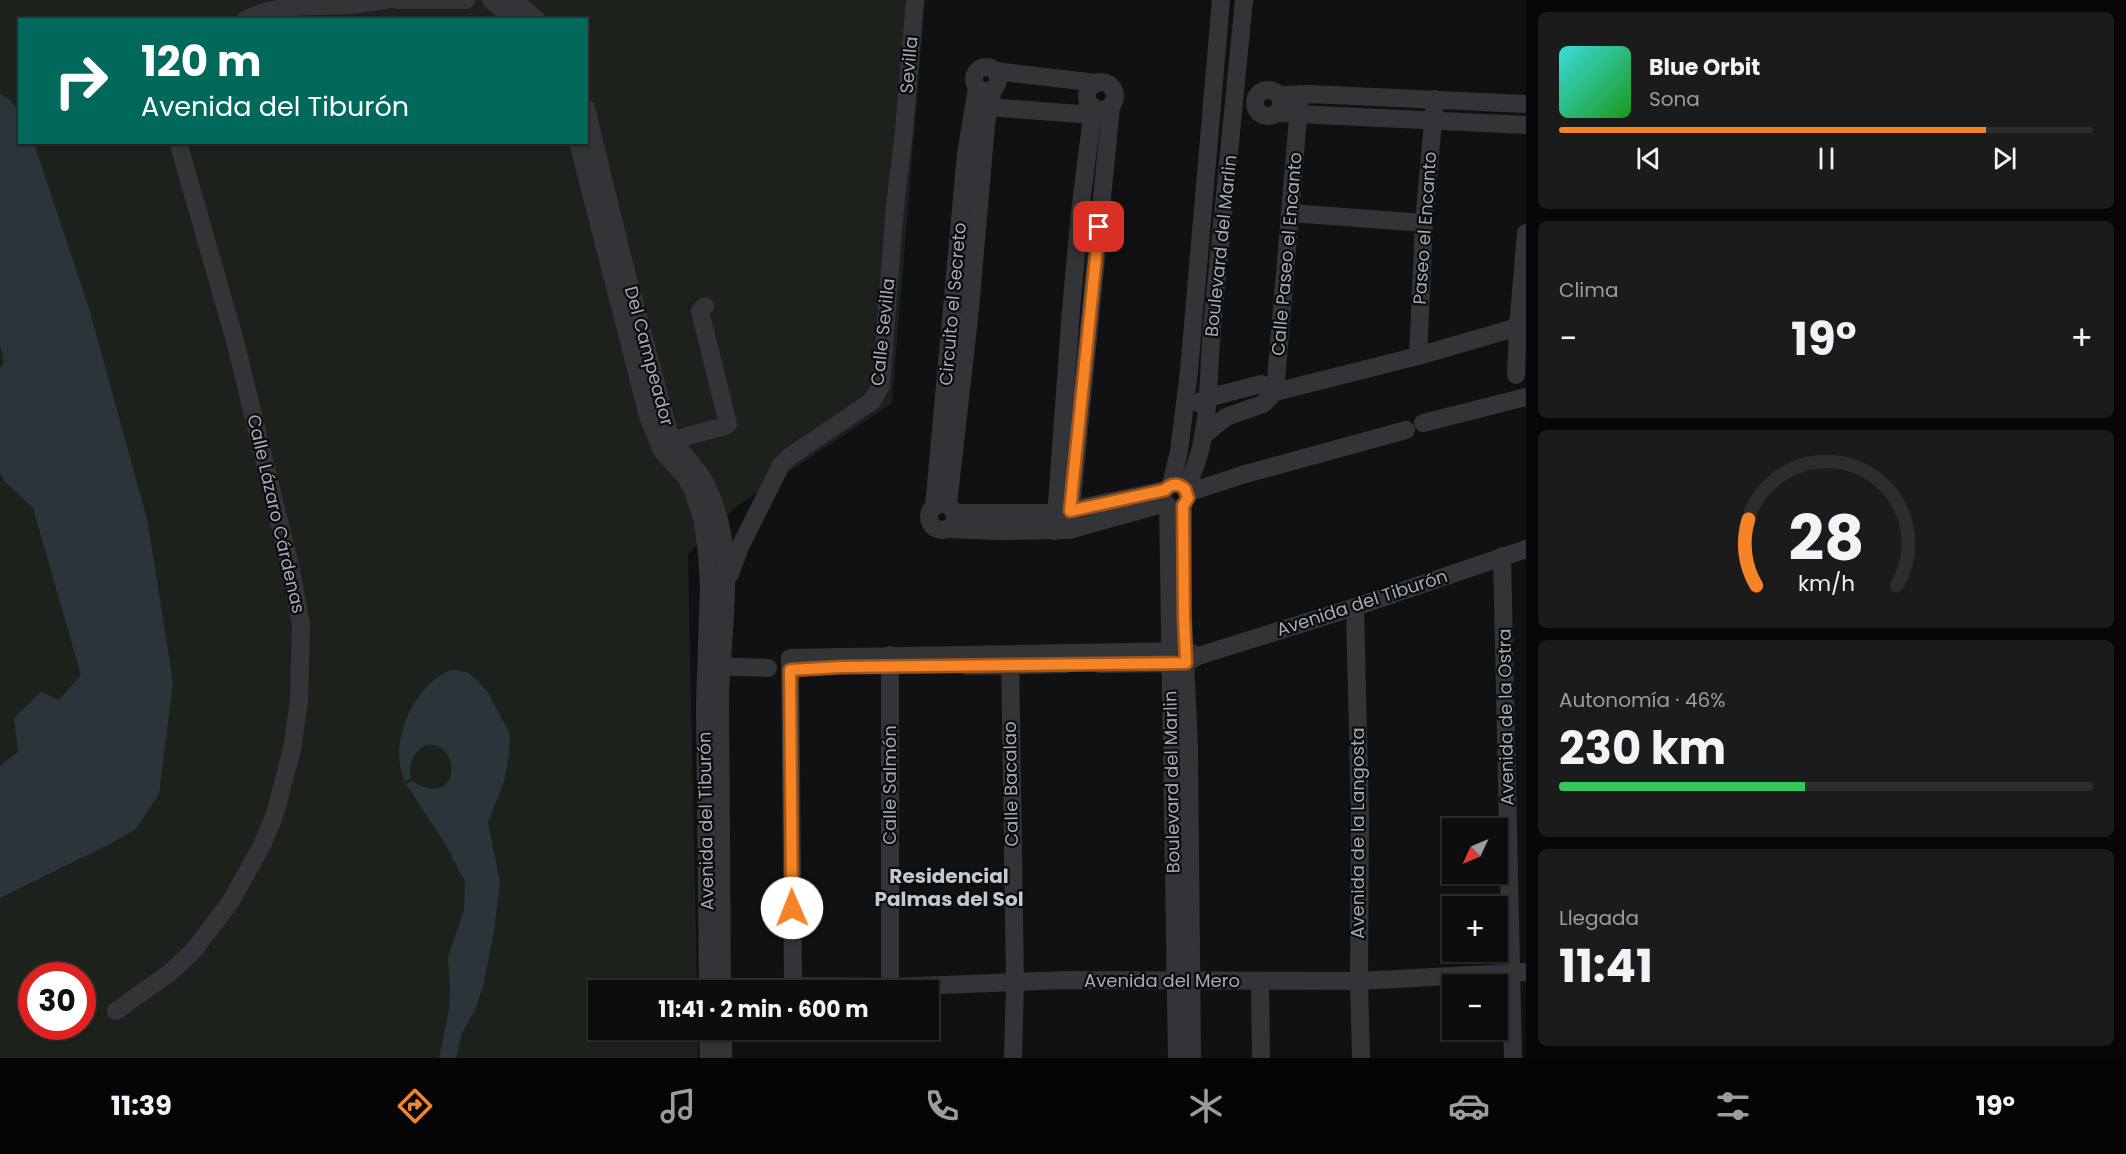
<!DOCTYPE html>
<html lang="es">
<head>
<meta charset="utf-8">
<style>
	:root { --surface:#0d0d0e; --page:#1b1b1c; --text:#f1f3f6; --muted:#9a9c9e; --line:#2d2d2e; --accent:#f68326 }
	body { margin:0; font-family:Poppins,sans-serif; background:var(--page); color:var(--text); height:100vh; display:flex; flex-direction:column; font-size:22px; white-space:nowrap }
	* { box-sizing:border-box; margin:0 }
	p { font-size:20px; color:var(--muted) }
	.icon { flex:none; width:33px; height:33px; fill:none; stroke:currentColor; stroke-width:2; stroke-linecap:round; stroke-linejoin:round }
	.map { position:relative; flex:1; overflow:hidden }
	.sheet { display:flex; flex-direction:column; gap:12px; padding:12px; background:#070708; width:600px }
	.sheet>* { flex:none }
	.top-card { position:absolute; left:18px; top:18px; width:570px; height:126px; border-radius:0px; box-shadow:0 2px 4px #0004,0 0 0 2px var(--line); background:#00695c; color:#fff; overflow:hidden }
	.needle { width:39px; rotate:226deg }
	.tools { position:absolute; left:1442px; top:818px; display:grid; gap:12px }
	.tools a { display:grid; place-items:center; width:66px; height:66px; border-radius:0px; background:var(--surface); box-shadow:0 2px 4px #0004,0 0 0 2px var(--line); font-size:30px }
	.speed { position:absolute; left:18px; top:962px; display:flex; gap:12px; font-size:30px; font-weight:700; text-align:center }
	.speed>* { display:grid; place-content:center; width:78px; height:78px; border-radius:50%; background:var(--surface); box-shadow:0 2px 4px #0004,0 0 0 2px var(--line); line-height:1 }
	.speed .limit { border:9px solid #d22; background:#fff; color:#111 }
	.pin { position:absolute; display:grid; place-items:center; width:51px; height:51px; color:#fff; margin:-26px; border-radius:12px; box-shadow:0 3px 9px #0006 }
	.me { position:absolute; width:66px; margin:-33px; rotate:359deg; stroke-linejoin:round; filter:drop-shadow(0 0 4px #0008) }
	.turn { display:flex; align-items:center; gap:21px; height:126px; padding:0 24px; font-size:27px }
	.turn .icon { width:78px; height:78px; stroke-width:2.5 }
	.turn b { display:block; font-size:42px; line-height:51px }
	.big { font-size:45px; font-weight:700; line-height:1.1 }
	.sheet .widget { flex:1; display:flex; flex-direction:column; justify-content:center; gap:9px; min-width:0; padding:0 21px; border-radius:9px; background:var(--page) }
	.sheet .dial { align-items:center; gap:0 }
	.dial svg { height:156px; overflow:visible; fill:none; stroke:var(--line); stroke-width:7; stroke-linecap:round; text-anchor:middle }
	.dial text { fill:var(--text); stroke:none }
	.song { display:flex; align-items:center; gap:18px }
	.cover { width:72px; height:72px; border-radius:9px; background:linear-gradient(135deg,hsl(180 70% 55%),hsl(120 70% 35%)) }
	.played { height:6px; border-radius:3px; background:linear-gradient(90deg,var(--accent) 80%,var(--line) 80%) }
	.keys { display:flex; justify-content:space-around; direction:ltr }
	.heat { display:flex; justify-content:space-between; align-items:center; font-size:33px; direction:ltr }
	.charge { height:9px; border-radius:4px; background:linear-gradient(90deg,#34c759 46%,var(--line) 0) }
	.trip { position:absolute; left:588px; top:980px; width:351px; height:60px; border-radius:0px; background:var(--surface); box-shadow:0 2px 4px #0004,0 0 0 2px var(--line); font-weight:700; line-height:60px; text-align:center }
	.menu { display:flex; height:96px; justify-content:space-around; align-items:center; background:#050506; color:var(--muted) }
	.menu .icon { width:42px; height:42px }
	.menu .selected { color:var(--accent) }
	.menu b { font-size:27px; color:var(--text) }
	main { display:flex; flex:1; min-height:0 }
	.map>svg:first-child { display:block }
</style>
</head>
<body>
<main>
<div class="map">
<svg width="1526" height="1058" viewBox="0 0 1526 1058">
	<rect width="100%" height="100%" fill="#111113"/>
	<path fill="#1c221b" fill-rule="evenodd" d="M 0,0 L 925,0 L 892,403 L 737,506 L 688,554 L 697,990 L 598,990 L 598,1029 L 698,1029 L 698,1058 L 0,1058 ZM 20,20 L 586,20 L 586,142 L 20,142 ZM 32,975 L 82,975 L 82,1026 L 32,1026 Z"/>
	<g fill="#293538">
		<path d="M 0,94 C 23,106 20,119 20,142 L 34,143 L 89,308 L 148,523 L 173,683 L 159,794 L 136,829 L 108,845 L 0,898 L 0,766 L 18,752 L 14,718 L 41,692 L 59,700 L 81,675 L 33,508 L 5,482 L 0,473 L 0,368 L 4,362 L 0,345 Z"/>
		<path d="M 451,670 L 467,672 L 480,683 L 488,693 L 510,733 L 509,756 L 504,781 L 488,823 L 500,882 L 494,931 L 483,986 L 475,1010 L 462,1033 L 456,1058 L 439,1058 L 449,1010 L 450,990 L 448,957 L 464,910 L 465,882 L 446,845 L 406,784 L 412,781 C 425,790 445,795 451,775 C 454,761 444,743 429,745 C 415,746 407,767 411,778 L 405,781 C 389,748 408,701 435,679 C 439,675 446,673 451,670 Z"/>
	</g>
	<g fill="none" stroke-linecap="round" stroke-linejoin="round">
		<g stroke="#323438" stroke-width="18">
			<polyline points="396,0 466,0"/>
			<polyline points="491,0 514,20"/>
			<polyline points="514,0 537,20"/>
			<path d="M 245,20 C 277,3 313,7 348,5 C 360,4 373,2 386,0"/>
			<circle cx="986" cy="79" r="12"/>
			<polyline points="995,71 1097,83"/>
			<circle cx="1101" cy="96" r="14"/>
			<circle cx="1268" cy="103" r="13"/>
			<polyline points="1278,95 1310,94 1526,104"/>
			<polyline points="979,104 988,107 1080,114 1092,107"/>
			<path d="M 586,108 L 621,252 L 669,433 C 679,452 696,465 706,485 C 740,552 721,627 720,698 L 722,990"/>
			<polyline points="1277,113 1526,125"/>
			<polyline points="578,142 648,416 662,451 685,476 693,490 703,522 707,553 709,586 705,705 708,990"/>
			<polyline points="1291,213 1424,223"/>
			<polyline points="1418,356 1424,223 1435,99"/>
			<polyline points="1516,375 1518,327 1526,233"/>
			<polyline points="1275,392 1300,94"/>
			<polyline points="1198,403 1207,398 1261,384 1275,392"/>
			<polyline points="1423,423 1526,397"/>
			<polyline points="1204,435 1226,417 1263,404 1275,392 1418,356 1518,327"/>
			<polyline points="674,442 687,436 725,426 728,424 700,311 705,306"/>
			<polyline points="1171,485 1179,451 1189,371 1221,0"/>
			<path d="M 1185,489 C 1212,441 1207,382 1212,328 C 1223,219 1234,110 1244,0"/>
			<polyline points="1187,493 1242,475 1406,430"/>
			<circle cx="942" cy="517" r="13"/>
			<polyline points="948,505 970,309 986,125 993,90"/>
			<polyline points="1168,506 1177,1058"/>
			<polyline points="1183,506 1183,616 1189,748 1192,1058"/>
			<polyline points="934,507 966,154 977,88"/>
			<polyline points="954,513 1055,513 1165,490"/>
			<polyline points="946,529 999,531 1069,530 1165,503"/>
			<polyline points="1069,530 1111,107"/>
			<polyline points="1055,531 1071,310 1080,212 1093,109"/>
			<polyline points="1502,556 1513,1058"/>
			<polyline points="730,574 740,547 781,465 789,457 872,401 881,385 895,206 904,131 915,0"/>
			<polyline points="1355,607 1360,817 1359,981 1361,1058"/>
			<polyline points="890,655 890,987"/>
			<polyline points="1010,655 1015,983 1013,1058"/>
			<polyline points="1198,656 1185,651 790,658 793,979 794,984 799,986 890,987 1068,980 1359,981 1526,972"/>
			<polyline points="1100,664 1186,663 1198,656 1355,607 1526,549"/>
			<polyline points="708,666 768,668"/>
			<polyline points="968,666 1067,664"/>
			<polyline points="1260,982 1261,1058"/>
			<polyline points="116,1011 171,972 194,950 231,901 263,843 275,814 292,749 299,702 301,625 291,570 235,341 178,142"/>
			<polyline points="708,1029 709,1058"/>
			<polyline points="723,1029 723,1058"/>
		</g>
	</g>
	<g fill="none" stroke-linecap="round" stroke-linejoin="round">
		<g stroke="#a05519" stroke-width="15">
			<path id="route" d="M 792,908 L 790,670 L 841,667 L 1186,663 L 1184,616 L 1183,506 L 1188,498 L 1185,489 C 1178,483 1171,483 1165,490 L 1070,511 L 1099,227"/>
		</g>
		<use href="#route" stroke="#f68326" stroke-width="10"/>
	</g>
	<g text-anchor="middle" stroke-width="4.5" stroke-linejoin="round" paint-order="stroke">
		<g font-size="18" fill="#a2abb4" stroke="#0c0c0e">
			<text transform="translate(909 65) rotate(-85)" y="6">Sevilla</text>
			<text transform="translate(1425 228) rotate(-86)" y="6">Paseo el Encanto</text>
			<text transform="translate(1221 246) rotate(-84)" y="6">Boulevard del Marlin</text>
			<text transform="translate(1287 254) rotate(-85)" y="6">Calle Paseo el Encanto</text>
			<text transform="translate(953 304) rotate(-85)" y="6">Circuito el Secreto</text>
			<text transform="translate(883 332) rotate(-84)" y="6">Calle Sevilla</text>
			<text transform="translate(649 356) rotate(75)" y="6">Del Campeador</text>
			<text transform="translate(276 514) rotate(77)" y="6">Calle Lázaro Cárdenas</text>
			<text transform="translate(1362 603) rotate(-18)" y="6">Avenida del Tiburón</text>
			<text transform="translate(1506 717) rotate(-91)" y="6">Avenida de la Ostra</text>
			<text transform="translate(1172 782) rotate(-91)" y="6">Boulevard del Marlin</text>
			<text transform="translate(1011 784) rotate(-91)" y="6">Calle Bacalao</text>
			<text transform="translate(890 785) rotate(-90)" y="6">Calle Salmón</text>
			<text transform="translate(706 821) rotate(-91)" y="6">Avenida del Tiburón</text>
			<text transform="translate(1358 833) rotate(-90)" y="6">Avenida de la Langosta</text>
			<text x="1162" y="987">Avenida del Mero</text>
		</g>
		<g font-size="20" font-weight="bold" fill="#c3c9d0" stroke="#0c0c0e">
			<text x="949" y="883">Residencial<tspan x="949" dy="23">Palmas del Sol</tspan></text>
		</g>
	</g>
</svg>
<div class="tools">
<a><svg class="needle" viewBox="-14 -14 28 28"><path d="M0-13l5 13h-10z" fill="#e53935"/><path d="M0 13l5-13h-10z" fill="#9a9c9e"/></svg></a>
<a>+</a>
<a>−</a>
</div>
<div class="speed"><div class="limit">30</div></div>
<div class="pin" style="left:1099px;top:227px;background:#d93025"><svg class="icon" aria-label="arrive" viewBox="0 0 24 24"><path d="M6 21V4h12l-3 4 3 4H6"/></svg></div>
<svg class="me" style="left:792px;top:908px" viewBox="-20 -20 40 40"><circle r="19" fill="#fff"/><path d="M0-13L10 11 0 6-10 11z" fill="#f68326"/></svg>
<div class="trip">11:41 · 2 min · 600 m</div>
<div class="top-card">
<div class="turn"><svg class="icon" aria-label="right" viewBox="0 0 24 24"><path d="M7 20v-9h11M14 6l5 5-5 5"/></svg><div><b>120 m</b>Avenida del Tiburón</div></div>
</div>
</div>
<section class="sheet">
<div class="widget">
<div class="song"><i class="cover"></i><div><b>Blue Orbit</b><p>Sona</p></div></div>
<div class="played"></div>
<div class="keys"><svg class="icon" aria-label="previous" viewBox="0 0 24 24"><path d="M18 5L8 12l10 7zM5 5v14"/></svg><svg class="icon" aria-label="pause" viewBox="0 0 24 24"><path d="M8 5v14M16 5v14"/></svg><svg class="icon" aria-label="next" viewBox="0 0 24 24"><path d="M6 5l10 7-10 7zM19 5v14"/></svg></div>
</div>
<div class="widget"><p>Clima</p>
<div class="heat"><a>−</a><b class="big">19°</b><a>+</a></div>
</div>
<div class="widget dial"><svg viewBox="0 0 100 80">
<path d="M14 69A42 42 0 1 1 86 69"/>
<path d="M14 69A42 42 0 0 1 10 35" stroke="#f68326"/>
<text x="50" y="56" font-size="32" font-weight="700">28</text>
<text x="50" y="72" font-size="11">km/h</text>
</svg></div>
<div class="widget"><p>Autonomía · 46%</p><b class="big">230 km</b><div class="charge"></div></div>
<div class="widget"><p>Llegada</p><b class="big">11:41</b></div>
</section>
</main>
<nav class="menu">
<b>11:39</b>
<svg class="icon selected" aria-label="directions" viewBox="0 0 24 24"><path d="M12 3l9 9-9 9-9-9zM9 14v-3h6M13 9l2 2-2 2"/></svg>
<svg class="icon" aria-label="music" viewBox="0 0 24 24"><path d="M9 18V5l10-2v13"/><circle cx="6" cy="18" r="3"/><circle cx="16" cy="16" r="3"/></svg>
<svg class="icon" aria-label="phone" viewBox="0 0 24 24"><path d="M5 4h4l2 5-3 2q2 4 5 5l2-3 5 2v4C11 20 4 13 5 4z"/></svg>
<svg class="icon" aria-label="climate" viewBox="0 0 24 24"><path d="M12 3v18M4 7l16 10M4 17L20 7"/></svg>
<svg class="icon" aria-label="car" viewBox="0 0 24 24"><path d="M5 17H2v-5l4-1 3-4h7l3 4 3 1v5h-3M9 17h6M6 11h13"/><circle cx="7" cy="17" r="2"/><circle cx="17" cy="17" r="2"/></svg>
<svg class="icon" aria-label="filters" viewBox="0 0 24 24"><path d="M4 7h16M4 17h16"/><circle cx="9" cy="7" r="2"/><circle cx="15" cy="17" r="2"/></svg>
<b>19°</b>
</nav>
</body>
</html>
